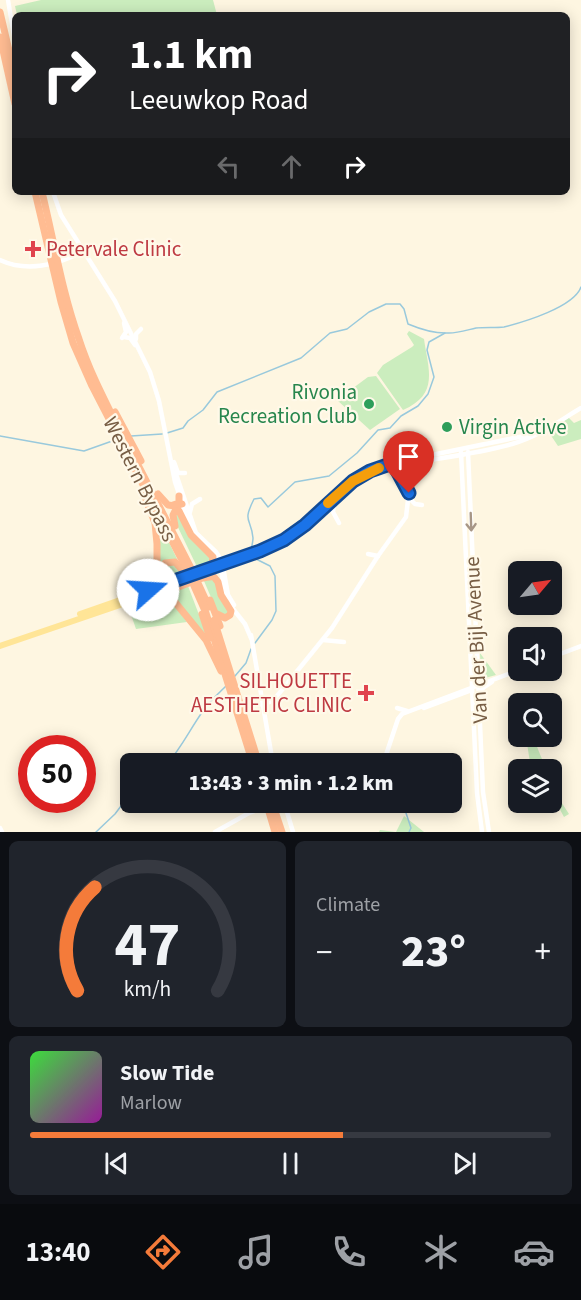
<!DOCTYPE html>
<html lang="en">
<head>
<meta charset="utf-8">
<style>
	:root { --surface:#171b24; --page:#20242c; --text:#f1f3f6; --muted:#9ea1a6; --line:#363941; --accent:#f47b3a }
	body { margin:0; font-family:"Source Sans 3",sans-serif; background:var(--page); color:var(--text); height:100vh; display:flex; flex-direction:column; font-size:22px; white-space:nowrap }
	* { box-sizing:border-box; margin:0 }
	p { font-size:20px; color:var(--muted) }
	.icon { flex:none; width:33px; height:33px; fill:none; stroke:currentColor; stroke-width:2; stroke-linecap:round; stroke-linejoin:round }
	.map { position:relative; height:832px; overflow:hidden }
	.drawer { display:flex; flex-direction:column; gap:9px; padding:9px; background:#0d0f14; flex:1 }
	.drawer>* { flex:none }
	.hud { position:absolute; left:12px; top:12px; width:558px; height:183px; border-radius:9px; box-shadow:0 3px 15px #0003; background:#202124; color:#fff; overflow:hidden }
	.needle { width:39px; rotate:61deg }
	.buttons { position:absolute; left:508px; top:561px; display:grid; gap:12px }
	.buttons a { display:grid; place-items:center; width:54px; height:54px; border-radius:9px; background:var(--surface); box-shadow:0 3px 15px #0003; font-size:30px }
	.speed { position:absolute; left:18px; top:735px; display:flex; gap:12px; font-size:30px; font-weight:700; text-align:center }
	.speed>* { display:grid; place-content:center; width:78px; height:78px; border-radius:50%; background:var(--surface); box-shadow:0 3px 15px #0003; line-height:1 }
	.speed .limit { border:9px solid #d22; background:#fff; color:#111 }
	.pin { position:absolute; display:grid; place-items:center; width:51px; height:51px; color:#fff; margin:-62px -26px; border-radius:50% 50% 50% 0; rotate:-45deg; box-shadow:0 0 6px #0007 }
	.pin .icon { rotate:45deg }
	.me { position:absolute; width:66px; margin:-33px; rotate:71deg; stroke-linejoin:round; filter:drop-shadow(0 0 4px #0008) }
	.turn { display:flex; align-items:center; gap:21px; height:126px; padding:0 18px; font-size:27px }
	.turn .icon { width:78px; height:78px; stroke-width:2.5 }
	.turn b { display:block; font-size:42px; line-height:51px }
	.lanes { display:flex; align-items:center; height:57px; padding:0 18px; background:#0003; justify-content:center; gap:30px; direction:ltr }
	.lanes .off { opacity:.35 }
	.big { font-size:45px; font-weight:800; line-height:1.1 }
	.drawer .tile { flex:1; display:flex; flex-direction:column; justify-content:center; gap:9px; min-width:0; padding:0 21px; border-radius:9px; background:var(--page) }
	.drawer .dial { align-items:center; gap:0 }
	.dial svg { height:156px; overflow:visible; fill:none; stroke:var(--line); stroke-width:7; stroke-linecap:round; text-anchor:middle }
	.dial text { fill:var(--text); stroke:none }
	.song { display:flex; align-items:center; gap:18px }
	.cover { width:72px; height:72px; border-radius:9px; background:linear-gradient(135deg,hsl(120 70% 55%),hsl(300 70% 35%)) }
	.played { height:6px; border-radius:3px; background:linear-gradient(90deg,var(--accent) 60%,var(--line) 60%) }
	.keys { display:flex; justify-content:space-around; direction:ltr }
	.heat { display:flex; justify-content:space-between; align-items:center; font-size:33px; direction:ltr }
	.drawer .tiles { flex:1; display:grid; gap:9px; grid-template-columns:1fr 1fr }
	.tile:last-child { grid-column:span 2 }
	.trip { position:absolute; left:120px; top:753px; width:342px; height:60px; border-radius:9px; background:var(--surface); box-shadow:0 3px 15px #0003; font-weight:800; line-height:60px; text-align:center }
	.tabs { display:flex; height:96px; justify-content:space-around; align-items:center; background:#090b0e; color:var(--muted) }
	.tabs .icon { width:42px; height:42px }
	.tabs .selected { color:var(--accent) }
	.tabs b { font-size:27px; color:var(--text) }
	.map>svg:first-child { display:block }
</style>
</head>
<body>
<div class="map">
<svg width="581" height="832" viewBox="0 0 581 832">
	<rect width="100%" height="100%" fill="#fef6e1"/>
	<g fill="#cbedbe">
		<polygon points="41,0 213,0 217,15 17,15 15,6"/>
		<path d="M 409,331 L 424,339 C 428,369 440,394 403,410 L 377,373 L 383,365 L 412,347 L 414,345 L 407,334 Z"/>
		<polygon points="376,376 400,409 370,430 337,400 368,377"/>
		<polygon points="568,417 574,423 581,420 581,439 558,446 548,431"/>
		<polygon points="154,512 180,565 178,562 159,568 160,541"/>
		<polygon points="178,512 211,559 199,571 174,519"/>
		<polygon points="171,563 179,568 183,576 168,582 163,568"/>
		<polygon points="211,578 215,581 228,610 228,615 219,616 204,581"/>
		<polygon points="188,586 209,641 168,591"/>
		<polygon points="164,592 187,622 136,629 127,603"/>
		<polygon points="480,653 496,675 485,678 481,675"/>
		<polygon points="526,737 533,737 546,769 531,769"/>
		<polygon points="552,788 569,814 564,817 557,804 550,808 546,803 552,802"/>
		<polygon points="404,816 424,832 379,832 380,830 396,832"/>
	</g>
	<g fill="none" stroke-linecap="round" stroke-linejoin="round">
		<g stroke="#99c9dc" stroke-width="1.5">
			<path d="M 167,433 L 183,428 L 188,421 L 203,410 L 217,392 L 301,358 L 330,333 L 347,329 L 369,312 L 386,304 L 400,304 L 404,309 L 408,324 C 420,329 435,334 449,333 C 458,333 467,330 476,328 C 486,327 495,328 504,327 C 524,322 574,307 581,287"/>
			<polyline points="0,436 84,451 115,440"/>
			<polyline points="131,436 162,434"/>
			<path d="M 250,554 C 251,549 253,543 253,538 C 251,517 242,523 254,499 L 261,498 L 268,507 L 295,482 L 329,476 L 357,453 L 378,430 L 390,428 L 401,416 L 418,406 L 428,394 L 434,377 L 427,350 L 429,342 L 445,333"/>
			<polyline points="255,643 272,620 276,611 275,576 270,566 256,559"/>
			<polyline points="235,676 246,663 251,649"/>
			<polyline points="366,754 375,764"/>
			<path d="M 167,764 C 182,747 190,729 203,711 C 209,702 218,694 226,686"/>
			<polyline points="406,813 411,828 409,832"/>
			<polyline points="96,832 115,814 130,794"/>
		</g>
		<g stroke="#fff" stroke-width="4.5">
			<polyline points="8,0 15,42"/>
			<polyline points="53,192 61,215 115,301 150,372 159,401 175,482 191,529"/>
			<path d="M 0,260 C 28,273 59,264 84,251"/>
			<polyline points="124,337 130,338 135,345"/>
			<polyline points="122,338 126,332 124,323"/>
			<polyline points="136,339 136,334 141,329"/>
			<polyline points="461,452 477,793 482,832"/>
			<polyline points="468,452 483,792 489,832"/>
			<polyline points="390,456 399,462"/>
			<polyline points="174,462 178,473 185,473"/>
			<polyline points="382,465 387,462 387,456"/>
			<polyline points="176,474 196,533 216,552 222,561 228,595 234,605"/>
			<polyline points="411,500 415,504 422,505"/>
			<polyline points="334,505 333,512 339,523"/>
			<polyline points="190,512 192,504 200,499"/>
			<polyline points="368,554 378,556"/>
			<polyline points="214,555 221,569 226,598"/>
			<path d="M 203,576 C 235,564 271,555 300,535 C 326,516 344,488 374,474 C 393,466 415,463 436,459 C 461,455 487,451 512,444 C 538,437 559,421 581,408"/>
			<path d="M 166,584 C 204,571 257,557 290,537 C 310,525 324,506 341,491 C 357,477 374,469 393,463 L 529,435"/>
			<polyline points="230,605 245,624 251,638"/>
			<polyline points="251,635 273,764"/>
			<polyline points="323,640 344,642"/>
			<polyline points="552,657 581,646"/>
			<polyline points="480,695 483,688 492,682"/>
			<polyline points="262,705 272,701 277,696 332,628 378,556 406,517 408,500 392,466"/>
			<polyline points="397,708 407,711"/>
			<polyline points="424,708 472,690"/>
			<polyline points="383,764 398,719 402,714 519,670"/>
			<polyline points="284,802 293,832"/>
			<polyline points="0,828 2,832"/>
			<polyline points="215,832 249,813 280,802"/>
		</g>
		<g stroke="#ffe597" stroke-width="6">
			<polyline points="80,614 143,592"/>
			<polyline points="0,646 164,590"/>
		</g>
		<g stroke="#ffbc92" stroke-width="7">
			<polyline points="0,12 15,76"/>
			<polyline points="0,37 15,104"/>
			<polyline points="35,192 61,302 73,343 92,386 187,570 206,613 253,764"/>
			<path d="M 42,192 C 54,241 62,292 79,339 C 88,367 101,393 114,419"/>
			<polyline points="115,412 141,461"/>
			<polyline points="135,459 191,568 209,607"/>
			<polyline points="158,494 168,505 175,506 182,504"/>
			<polyline points="146,500 155,523 157,544 157,573 161,585 206,640 221,671"/>
			<polyline points="173,505 179,503 179,496"/>
			<polyline points="175,526 173,515 175,511 179,511 191,535 213,557 212,563 201,572"/>
			<path d="M 169,583 L 164,581 C 160,575 159,569 165,563 L 175,562 L 183,571"/>
			<path d="M 164,590 C 181,590 198,575 214,577 L 218,582 L 221,595 L 231,611 L 230,615 L 225,618 L 217,614"/>
			<polyline points="143,592 157,585 158,579"/>
			<polyline points="210,600 220,626"/>
			<polyline points="202,614 210,638"/>
			<polyline points="214,620 259,764"/>
			<polyline points="266,802 275,832"/>
			<polyline points="272,802 282,832"/>
		</g>
	</g>
	<defs><path id="oneway-shaft" d="M-6 0H5M1.5-3L5.5 0L1.5 3" fill="none" stroke-width="1.6" stroke-linecap="round" stroke-linejoin="round" transform="scale(1.5)"/></defs>
	<use stroke="#a79686" href="#oneway-shaft" transform="translate(471 522) rotate(88)"/>
	<g fill="none" stroke-linecap="round" stroke-linejoin="round">
		<g stroke="#114b97" stroke-width="15">
			<polyline id="route" points="148,590 260,551 284,540 305,525 353,481 370,471 393,463 409,493"/>
		</g>
		<use href="#route" stroke="#1a73e8" stroke-width="10"/>
		<polyline stroke="#f59e0b" stroke-width="10" points="328,503 353,481 379,468"/>
	</g>
	<g fill="#e0444e" stroke="#fff9e9" stroke-width="2">
		<path d="M30 240h6v6h6v6h-6v6h-6v-6h-6v-6h6z"/>
		<path d="M363 684h6v6h6v6h-6v6h-6v-6h-6v-6h6z"/>
	</g>
	<g fill="#2e9e5b" stroke="#fff9e9" stroke-width="2">
		<circle cx="369" cy="404" r="6"/>
		<circle cx="447" cy="427" r="6"/>
	</g>
	<g text-anchor="middle" stroke-width="4.5" stroke-linejoin="round" paint-order="stroke">
		<g font-size="21" fill="#be3a42" stroke="#fff9e9" text-anchor="start">
			<text x="46" y="256">Petervale Clinic</text>
			<text x="352" y="688" text-anchor="end">SILHOUETTE<tspan x="352" dy="24">AESTHETIC CLINIC</tspan></text>
		</g>
		<g font-size="21" fill="#27864d" stroke="#fff9e9" text-anchor="end">
			<text x="357" y="399">Rivonia<tspan x="357" dy="24">Recreation Club</tspan></text>
			<text x="459" y="434" text-anchor="start">Virgin Active</text>
		</g>
		<g font-size="21" fill="#785e45" stroke="#fff9e9">
			<text transform="translate(140 479) rotate(63)" y="7">Western Bypass</text>
			<text transform="translate(476 640) rotate(-93)" y="7">Van der Bijl Avenue</text>
		</g>
	</g>
</svg>
<div class="buttons">
<a><svg class="needle" viewBox="-14 -14 28 28"><path d="M0-13l5 13h-10z" fill="#e53935"/><path d="M0 13l5-13h-10z" fill="#9ea1a6"/></svg></a>
<a><svg class="icon" aria-label="sound" viewBox="0 0 24 24"><path d="M4 9h4l5-4v14l-5-4H4zM17 9q2 3 0 6"/></svg></a>
<a><svg class="icon" aria-label="search" viewBox="0 0 24 24"><circle cx="10" cy="10" r="6"/><path d="M15 15l6 6"/></svg></a>
<a><svg class="icon" aria-label="layers" viewBox="0 0 24 24"><path d="M12 4l9 5-9 5-9-5zM3 14l9 5 9-5"/></svg></a>
</div>
<div class="speed"><div class="limit">50</div></div>
<div class="pin" style="left:409px;top:493px;background:#d93025"><svg class="icon" aria-label="arrive" viewBox="0 0 24 24"><path d="M6 21V4h12l-3 4 3 4H6"/></svg></div>
<svg class="me" style="left:148px;top:590px" viewBox="-20 -20 40 40"><circle r="19" fill="#fff"/><path d="M0-13L10 11 0 6-10 11z" fill="#1a73e8"/></svg>
<div class="trip">13:43 · 3 min · 1.2 km</div>
<div class="hud">
<div class="turn"><svg class="icon" aria-label="right" viewBox="0 0 24 24"><path d="M7 20v-9h11M14 6l5 5-5 5"/></svg><div><b>1.1 km</b>Leeuwkop Road</div></div>
<div class="lanes"><svg class="icon off" aria-label="left" viewBox="0 0 24 24"><path d="M17 20v-9H6M10 6l-5 5 5 5"/></svg><svg class="icon off" aria-label="ahead" viewBox="0 0 24 24"><path d="M12 20V5M6 11l6-6 6 6"/></svg><svg class="icon" aria-label="right" viewBox="0 0 24 24"><path d="M7 20v-9h11M14 6l5 5-5 5"/></svg></div>
</div>
</div>
<section class="drawer">
<div class="tiles">
<div class="tile dial"><svg viewBox="0 0 100 80">
<path d="M14 69A42 42 0 1 1 86 69"/>
<path d="M14 69A42 42 0 0 1 23 16" stroke="#f47b3a"/>
<text x="50" y="56" font-size="32" font-weight="700">47</text>
<text x="50" y="72" font-size="11">km/h</text>
</svg></div>
<div class="tile"><p>Climate</p>
<div class="heat"><a>−</a><b class="big">23°</b><a>+</a></div>
</div>
<div class="tile">
<div class="song"><i class="cover"></i><div><b>Slow Tide</b><p>Marlow</p></div></div>
<div class="played"></div>
<div class="keys"><svg class="icon" aria-label="previous" viewBox="0 0 24 24"><path d="M18 5L8 12l10 7zM5 5v14"/></svg><svg class="icon" aria-label="pause" viewBox="0 0 24 24"><path d="M8 5v14M16 5v14"/></svg><svg class="icon" aria-label="next" viewBox="0 0 24 24"><path d="M6 5l10 7-10 7zM19 5v14"/></svg></div>
</div>
</div>
</section>
<nav class="tabs">
<b>13:40</b>
<svg class="icon selected" aria-label="directions" viewBox="0 0 24 24"><path d="M12 3l9 9-9 9-9-9zM9 14v-3h6M13 9l2 2-2 2"/></svg>
<svg class="icon" aria-label="music" viewBox="0 0 24 24"><path d="M9 18V5l10-2v13"/><circle cx="6" cy="18" r="3"/><circle cx="16" cy="16" r="3"/></svg>
<svg class="icon" aria-label="phone" viewBox="0 0 24 24"><path d="M5 4h4l2 5-3 2q2 4 5 5l2-3 5 2v4C11 20 4 13 5 4z"/></svg>
<svg class="icon" aria-label="climate" viewBox="0 0 24 24"><path d="M12 3v18M4 7l16 10M4 17L20 7"/></svg>
<svg class="icon" aria-label="car" viewBox="0 0 24 24"><path d="M5 17H2v-5l4-1 3-4h7l3 4 3 1v5h-3M9 17h6M6 11h13"/><circle cx="7" cy="17" r="2"/><circle cx="17" cy="17" r="2"/></svg>
</nav>
</body>
</html>
